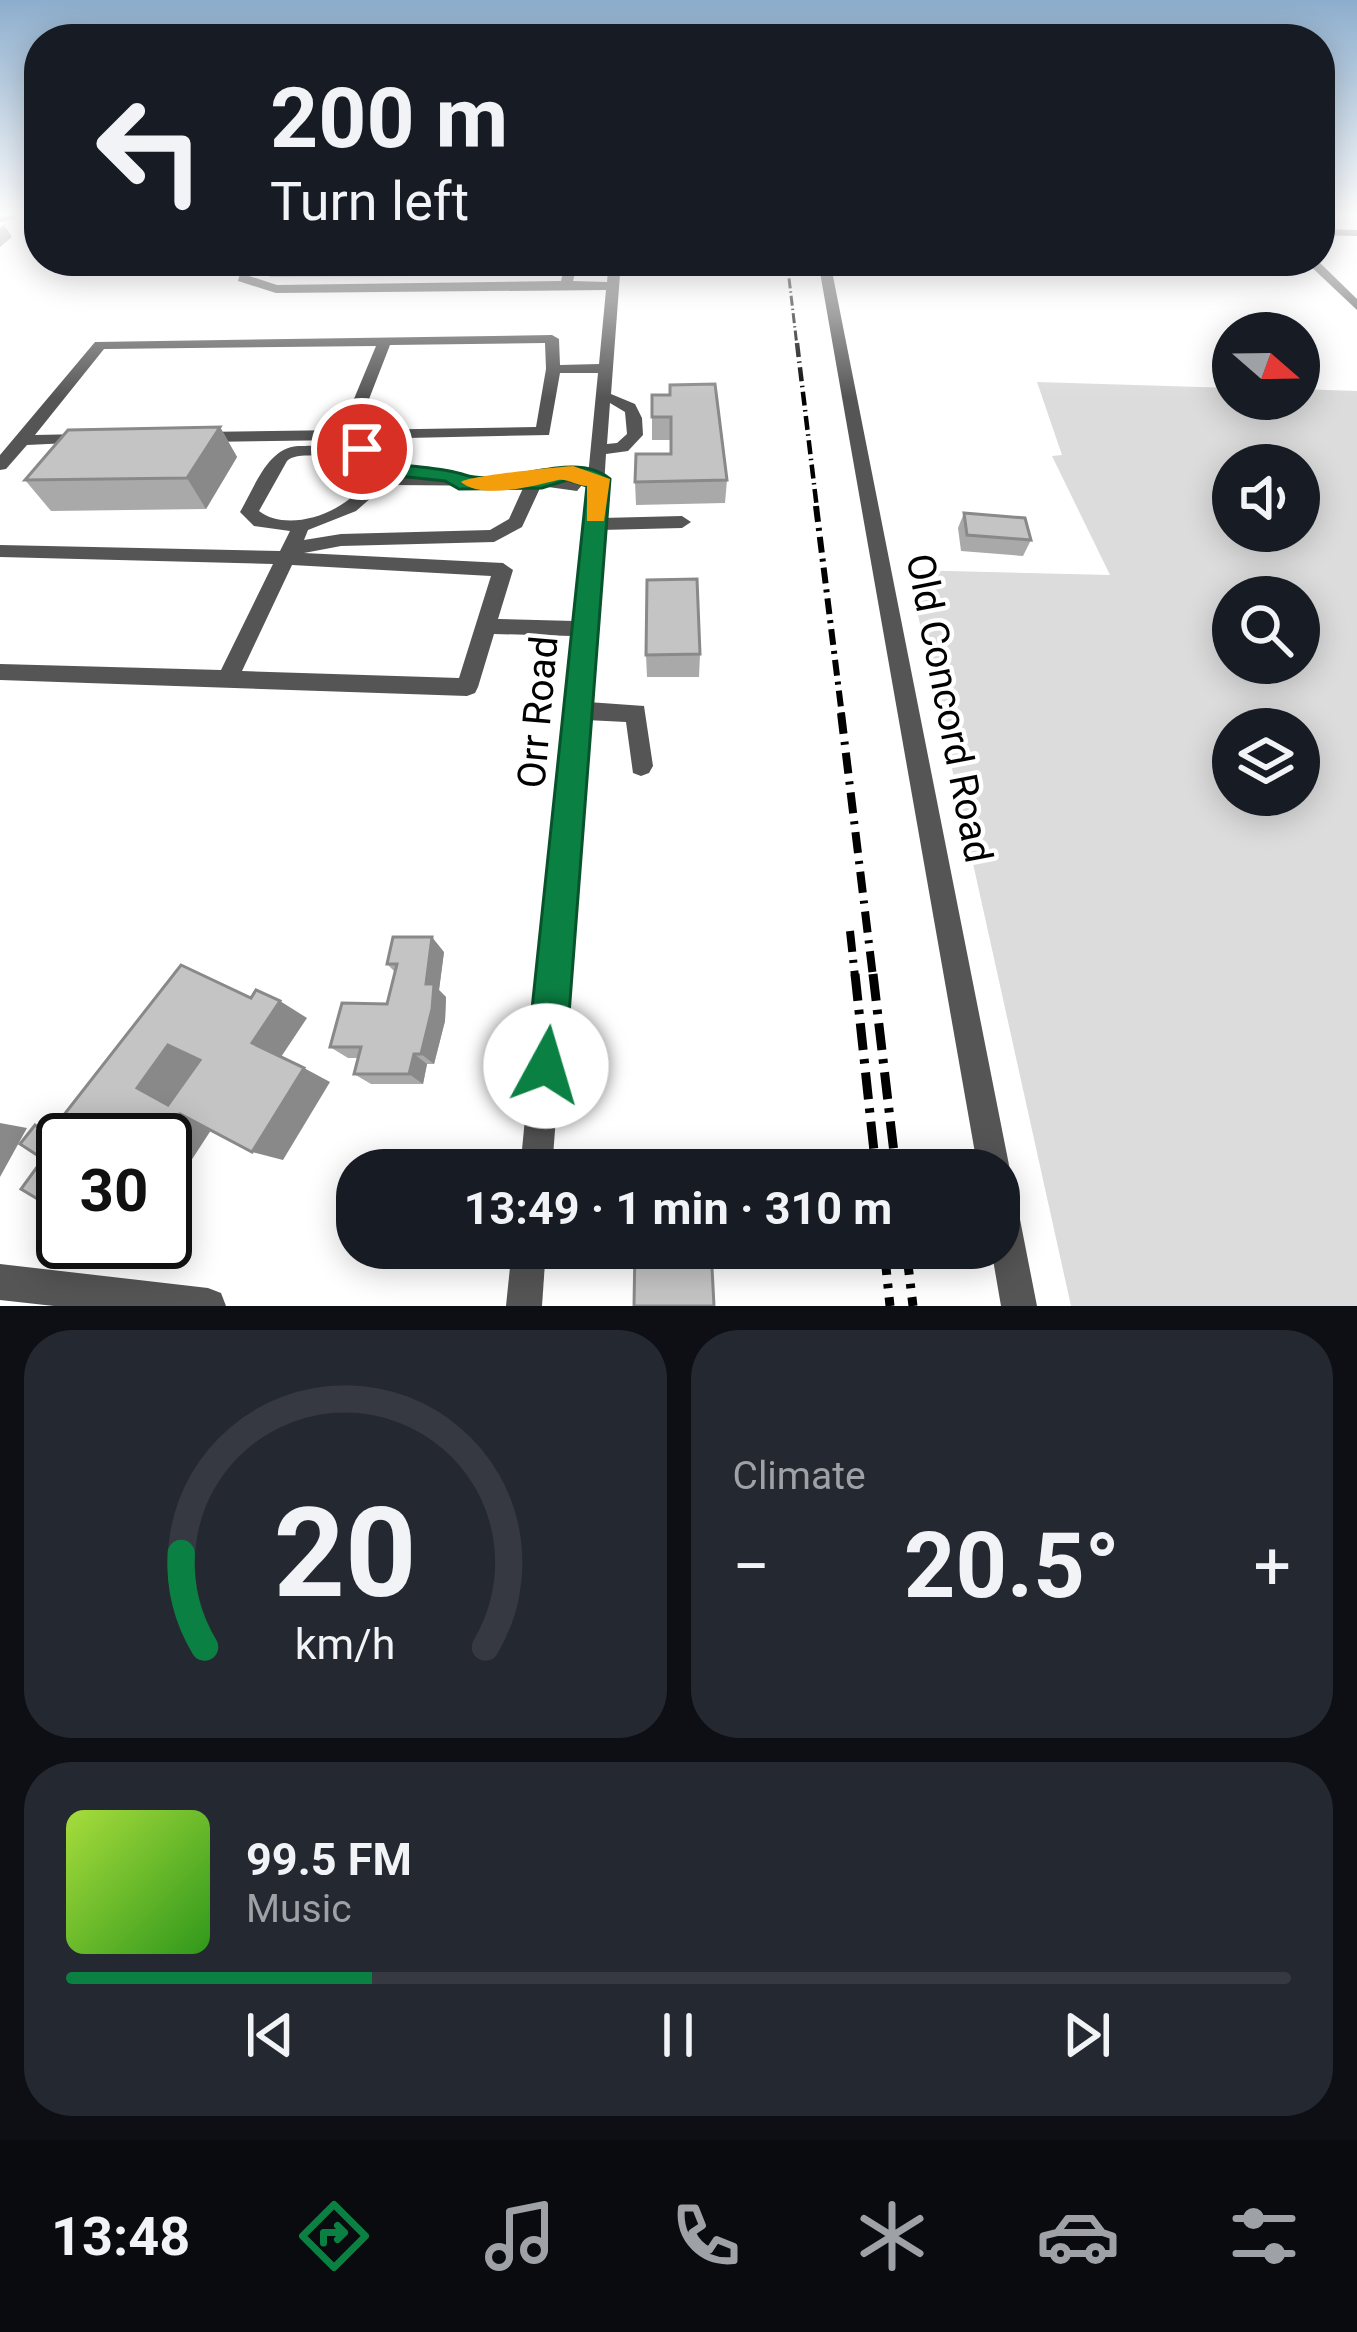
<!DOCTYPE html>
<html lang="en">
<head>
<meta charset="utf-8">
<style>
	:root { --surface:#171b24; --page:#242831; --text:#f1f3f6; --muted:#9ea1a6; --line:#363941; --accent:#0b8043 }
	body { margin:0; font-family:Roboto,sans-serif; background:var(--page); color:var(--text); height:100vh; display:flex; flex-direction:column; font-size:45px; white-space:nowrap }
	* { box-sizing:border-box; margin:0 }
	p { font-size:39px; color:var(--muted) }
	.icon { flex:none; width:66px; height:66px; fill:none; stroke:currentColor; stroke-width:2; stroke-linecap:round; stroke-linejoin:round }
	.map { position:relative; height:1306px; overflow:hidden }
	.sheet { display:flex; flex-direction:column; gap:24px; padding:24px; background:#0d0f14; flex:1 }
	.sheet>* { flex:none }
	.top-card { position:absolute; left:24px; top:24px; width:1311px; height:252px; border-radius:48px; box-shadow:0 6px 30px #0003; background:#171b24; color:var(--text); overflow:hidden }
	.needle { width:78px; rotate:110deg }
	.tools { position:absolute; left:1212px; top:312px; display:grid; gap:24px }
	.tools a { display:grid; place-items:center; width:108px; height:108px; border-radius:50%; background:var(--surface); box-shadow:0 6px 30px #0003; font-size:60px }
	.speed { position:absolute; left:36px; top:1113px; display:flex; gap:24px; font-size:60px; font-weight:700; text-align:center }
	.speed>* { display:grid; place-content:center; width:156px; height:156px; border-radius:50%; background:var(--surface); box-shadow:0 6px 30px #0003; line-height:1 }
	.speed .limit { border:6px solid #111; border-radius:18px; background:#fff; color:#111 }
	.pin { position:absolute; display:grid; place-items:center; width:102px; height:102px; color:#fff; margin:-51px; border:6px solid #fff; border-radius:50%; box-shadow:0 3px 12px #0007 }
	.me { position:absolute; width:132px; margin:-66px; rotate:6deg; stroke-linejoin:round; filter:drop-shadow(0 0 9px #0008) }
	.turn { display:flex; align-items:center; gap:42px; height:252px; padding:0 48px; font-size:54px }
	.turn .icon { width:156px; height:156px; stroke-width:2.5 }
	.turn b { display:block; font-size:84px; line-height:102px }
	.big { font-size:90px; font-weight:700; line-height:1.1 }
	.sheet .card { flex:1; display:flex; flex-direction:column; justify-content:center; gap:18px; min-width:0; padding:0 42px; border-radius:48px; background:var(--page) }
	.sheet .dial { align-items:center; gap:0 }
	.dial svg { height:312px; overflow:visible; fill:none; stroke:var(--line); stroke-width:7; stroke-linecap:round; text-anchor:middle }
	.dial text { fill:var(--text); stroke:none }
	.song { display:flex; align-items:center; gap:36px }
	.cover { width:144px; height:144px; border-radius:18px; background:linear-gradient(135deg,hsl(80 70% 55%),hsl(110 70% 35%)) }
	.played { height:12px; border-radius:6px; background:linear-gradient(90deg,var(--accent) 25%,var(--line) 25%) }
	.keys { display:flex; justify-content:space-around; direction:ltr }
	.heat { display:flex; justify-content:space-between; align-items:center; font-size:66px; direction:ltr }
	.sheet .tiles { flex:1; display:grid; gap:24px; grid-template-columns:1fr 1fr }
	.card:last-child { grid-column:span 2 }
	.trip { position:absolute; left:336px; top:1149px; width:684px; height:120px; border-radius:48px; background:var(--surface); box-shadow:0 6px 30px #0003; font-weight:700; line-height:120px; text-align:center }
	.menu { display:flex; height:192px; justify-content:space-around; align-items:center; background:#090b0e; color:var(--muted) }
	.menu .icon { width:84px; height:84px }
	.menu .current { color:var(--accent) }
	.menu b { font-size:54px; color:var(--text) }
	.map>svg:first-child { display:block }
</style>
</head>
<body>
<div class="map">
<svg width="1357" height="1306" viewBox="0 0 1357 1306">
	<rect width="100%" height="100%" fill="#fff"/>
	<path fill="#dcdcdc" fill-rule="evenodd" d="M 1037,382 L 1233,388 L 1233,399 L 1299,399 L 1299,389 L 1357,391 L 1357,1306 L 1071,1306 L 908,570 L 1110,575 L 1052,456 L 1062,455 ZM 1233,465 L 1299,465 L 1299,531 L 1233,531 ZM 1233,597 L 1299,597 L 1299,663 L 1233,663 ZM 1233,729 L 1299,729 L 1299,795 L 1233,795 Z"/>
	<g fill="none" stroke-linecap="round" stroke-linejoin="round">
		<g fill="#555" fill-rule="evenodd">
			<polygon points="20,215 19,217 0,222 0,216"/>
			<polygon points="1320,229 1357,230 1357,236 1320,235"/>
			<path d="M 243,261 L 255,261 L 249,276 L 277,285 L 561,281 L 566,261 L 578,261 L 573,281 L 607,282 L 609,261 L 621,261 L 611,394 L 635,404 L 642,418 L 643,435 L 628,451 L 606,454 L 602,518 L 682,516 L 691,522 L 682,528 L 601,530 L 594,624 L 596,629 L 593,635 L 588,702 L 644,706 L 653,766 L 649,773 L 641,776 L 633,773 L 626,722 L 586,720 L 552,1170 L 520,1170 L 572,636 L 494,634 L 478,687 L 475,693 L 467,696 L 0,680 L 0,664 L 221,670 L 273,564 L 0,557 L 0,545 L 280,551 L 290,531 L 254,526 L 240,512 C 255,487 267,448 298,446 C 311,446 317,444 327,450 C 316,460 298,451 287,461 L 259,511 C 291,536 360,508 370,470 L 343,440 L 200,442 L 192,437 L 200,432 L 341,430 L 376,346 L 104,349 L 35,435 L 84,434 L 90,436 L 90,442 L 27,445 L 6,469 L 0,470 L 0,455 L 95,342 L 552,335 L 559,339 L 560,365 L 599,364 L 606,290 L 276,293 L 238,281 ZM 545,343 L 546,369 L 536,427 L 357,430 L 390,345 ZM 560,373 L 598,373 L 574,621 L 498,619 L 513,570 L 503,563 L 304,553 L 341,546 L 494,542 L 522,527 L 541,486 L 577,491 L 587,479 L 578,474 L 567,481 L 542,476 L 386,477 L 385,465 L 360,439 L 549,435 ZM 610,403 L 625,412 L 627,434 L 617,443 L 607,444 ZM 394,485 L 524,486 L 509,519 L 490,530 L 341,534 L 304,540 L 308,530 L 356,511 L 380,490 ZM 292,565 L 491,576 L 459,678 L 242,671 Z"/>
			<polygon points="818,261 830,261 1010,1170 1001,1183 1011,1187 1016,1199 1037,1306 1001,1306 991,1248 999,1248 999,1170 978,1170"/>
			<polygon points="1305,261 1318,261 1357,299 1357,310"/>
			<polygon points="512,1248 546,1248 542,1306 506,1306"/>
			<polygon points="0,1264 208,1288 221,1293 226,1306 54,1306 0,1300"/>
		</g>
		<polyline stroke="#000" stroke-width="3" stroke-dasharray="10 3 1.5 3" stroke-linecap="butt" points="787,261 797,346"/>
		<polyline stroke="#000" stroke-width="4.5" stroke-dasharray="14 4.5 1.5 4.5" stroke-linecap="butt" points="797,343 817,509"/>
		<polyline stroke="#000" stroke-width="6" stroke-dasharray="16 6 3 6" stroke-linecap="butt" points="816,506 842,716"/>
		<g stroke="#000" stroke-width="8" stroke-dasharray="21 8 3 8" stroke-linecap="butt">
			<polyline points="841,713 873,977"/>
			<polyline points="850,931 855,977"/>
		</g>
		<g stroke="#000" stroke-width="9" stroke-dasharray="27 9 4.5 9" stroke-linecap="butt">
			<polyline points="855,974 876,1170"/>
			<polyline points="873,974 896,1170"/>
			<polyline points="884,1248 890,1306"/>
			<polyline points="906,1248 913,1306"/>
		</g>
	</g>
	<g fill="#a9a9a9">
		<polygon points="264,261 540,261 536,275 270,277"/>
		<polygon points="652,395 727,480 725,503 636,505 635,482 671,454 671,440 652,440"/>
		<polygon points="220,427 237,457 206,509 51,511 25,480"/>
		<polygon points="964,513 1031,540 1023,556 961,551 958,528"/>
		<polygon points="700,654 699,677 647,677 646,655"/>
		<polygon points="444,952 439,990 446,997 445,1021 434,1064 427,1064 423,1084 371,1084 354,1074 358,1058 348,1058 330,1047 387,1004 395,972 387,964"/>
	</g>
	<g fill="#898989">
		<polygon points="39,218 39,233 31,220"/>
		<polygon points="4,225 12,237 0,247 0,228"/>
		<polygon points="220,427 237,457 206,509 187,478"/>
		<polygon points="432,937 444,952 439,990 446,997 445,1021 434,1064 421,1054"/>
		<polygon points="280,1001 307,1018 281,1057 252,1043"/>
		<polygon points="168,1045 203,1059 168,1105 137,1088"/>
		<polygon points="414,1054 427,1064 423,1084 409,1074"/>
		<polygon points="304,1068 330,1082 283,1160 252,1152"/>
		<polygon points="180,1114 215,1124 187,1167 192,1170 180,1188 165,1186 165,1140 162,1140"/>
		<polygon points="0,1123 27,1128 0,1177"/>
		<polygon points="63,1191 63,1208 51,1207"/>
	</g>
	<g fill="#c4c4c4" stroke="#898989" stroke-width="3" fill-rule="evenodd">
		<polygon points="715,384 727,480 635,482 636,454 671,454 671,417 652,417 652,395 670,395 670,385"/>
		<polygon points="220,427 187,478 25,480 68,430"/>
		<polygon points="964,513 1025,518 1031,540 967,535"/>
		<polygon points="697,579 700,654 646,655 647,580"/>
		<polygon points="393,937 432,937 426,984 434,984 432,1009 421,1054 414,1054 409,1074 354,1074 361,1047 330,1047 342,1003 387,1004 397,964 387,964"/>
		<path d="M 181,965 L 251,998 L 256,990 L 280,1001 L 252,1043 L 304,1068 L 252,1152 L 180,1114 L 162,1140 L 63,1140 L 63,1191 L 51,1207 L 21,1189 L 43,1159 L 20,1144 L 35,1125 L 49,1134 ZM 168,1045 L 200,1060 L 168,1105 L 137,1088 Z"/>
		<polygon points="635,1248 711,1248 714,1306 634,1306"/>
	</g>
	<linearGradient id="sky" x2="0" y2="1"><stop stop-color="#8cadcc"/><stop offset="0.54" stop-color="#fff"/><stop offset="1" stop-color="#fff" stop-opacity="0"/></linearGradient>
	<rect width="1357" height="398" fill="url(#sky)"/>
	<path fill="#0b8043" stroke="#07532c" stroke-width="3" d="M 362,443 C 374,447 379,460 391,463 C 417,468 441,467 465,475 C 507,488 574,448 610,479 L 565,1066 L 560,1080 L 546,1085 L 532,1080 L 526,1066 L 587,486 L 567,480 L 542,488 L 459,489 L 445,481 L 371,473 L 351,449 Z"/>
	<path fill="#f59e0b" d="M 573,466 L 610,479 L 604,521 L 587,521 L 587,486 C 577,486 567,478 558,480 C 533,486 483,500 461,482 C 468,476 557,467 573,466 Z"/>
	<g text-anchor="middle" stroke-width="9" stroke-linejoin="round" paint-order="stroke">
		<g font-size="39" fill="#000" stroke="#fff">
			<text transform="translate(950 708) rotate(79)" y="14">Old Concord Road</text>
			<text transform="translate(537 712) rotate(-85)" y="14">Orr Road</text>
		</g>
	</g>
</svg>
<div class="tools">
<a><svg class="needle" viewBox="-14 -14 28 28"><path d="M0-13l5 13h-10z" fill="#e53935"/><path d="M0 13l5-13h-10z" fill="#9ea1a6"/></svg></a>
<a><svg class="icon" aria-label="sound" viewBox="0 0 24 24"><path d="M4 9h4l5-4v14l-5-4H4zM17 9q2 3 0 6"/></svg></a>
<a><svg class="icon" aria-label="search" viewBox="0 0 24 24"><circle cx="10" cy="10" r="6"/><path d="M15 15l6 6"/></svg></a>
<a><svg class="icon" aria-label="layers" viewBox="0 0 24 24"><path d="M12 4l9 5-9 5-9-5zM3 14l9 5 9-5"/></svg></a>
</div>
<div class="speed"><div class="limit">30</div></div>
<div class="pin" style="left:362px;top:449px;background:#d93025"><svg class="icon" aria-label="arrive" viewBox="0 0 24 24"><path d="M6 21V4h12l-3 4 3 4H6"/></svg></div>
<svg class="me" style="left:546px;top:1066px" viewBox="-20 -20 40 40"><circle r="19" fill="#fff"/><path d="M0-13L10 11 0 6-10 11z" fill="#0b8043"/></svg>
<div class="trip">13:49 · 1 min · 310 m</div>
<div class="top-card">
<div class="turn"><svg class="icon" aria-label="left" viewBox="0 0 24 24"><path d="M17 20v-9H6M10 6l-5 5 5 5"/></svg><div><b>200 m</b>Turn left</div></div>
</div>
</div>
<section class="sheet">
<div class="tiles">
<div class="card dial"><svg viewBox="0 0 100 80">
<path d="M14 69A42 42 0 1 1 86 69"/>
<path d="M14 69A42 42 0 0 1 8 45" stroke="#0b8043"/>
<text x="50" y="56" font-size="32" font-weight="700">20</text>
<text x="50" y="72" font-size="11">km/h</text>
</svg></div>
<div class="card"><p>Climate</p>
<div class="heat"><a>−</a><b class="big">20.5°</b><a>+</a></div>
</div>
<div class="card">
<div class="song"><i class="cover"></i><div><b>99.5 FM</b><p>Music</p></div></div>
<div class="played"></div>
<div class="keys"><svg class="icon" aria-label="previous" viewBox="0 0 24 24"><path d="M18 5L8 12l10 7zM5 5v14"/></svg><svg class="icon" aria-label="pause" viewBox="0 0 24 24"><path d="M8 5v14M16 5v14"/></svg><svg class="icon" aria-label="next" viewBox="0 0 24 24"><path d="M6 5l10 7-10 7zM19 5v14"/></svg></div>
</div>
</div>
</section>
<nav class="menu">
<b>13:48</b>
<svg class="icon current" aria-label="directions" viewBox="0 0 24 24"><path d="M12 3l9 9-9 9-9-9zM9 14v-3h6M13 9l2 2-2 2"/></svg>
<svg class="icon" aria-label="music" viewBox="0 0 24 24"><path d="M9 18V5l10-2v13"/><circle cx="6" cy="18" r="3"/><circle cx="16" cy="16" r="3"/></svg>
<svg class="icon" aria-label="phone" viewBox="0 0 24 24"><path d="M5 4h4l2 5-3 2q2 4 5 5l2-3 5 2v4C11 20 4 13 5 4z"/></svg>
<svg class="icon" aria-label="climate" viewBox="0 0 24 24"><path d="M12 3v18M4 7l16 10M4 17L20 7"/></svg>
<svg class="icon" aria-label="car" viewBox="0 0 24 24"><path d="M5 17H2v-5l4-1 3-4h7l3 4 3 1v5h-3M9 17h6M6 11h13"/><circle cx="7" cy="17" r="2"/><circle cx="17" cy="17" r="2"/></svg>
<svg class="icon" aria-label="filters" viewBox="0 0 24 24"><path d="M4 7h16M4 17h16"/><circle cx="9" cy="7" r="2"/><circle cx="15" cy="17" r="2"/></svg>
</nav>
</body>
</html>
